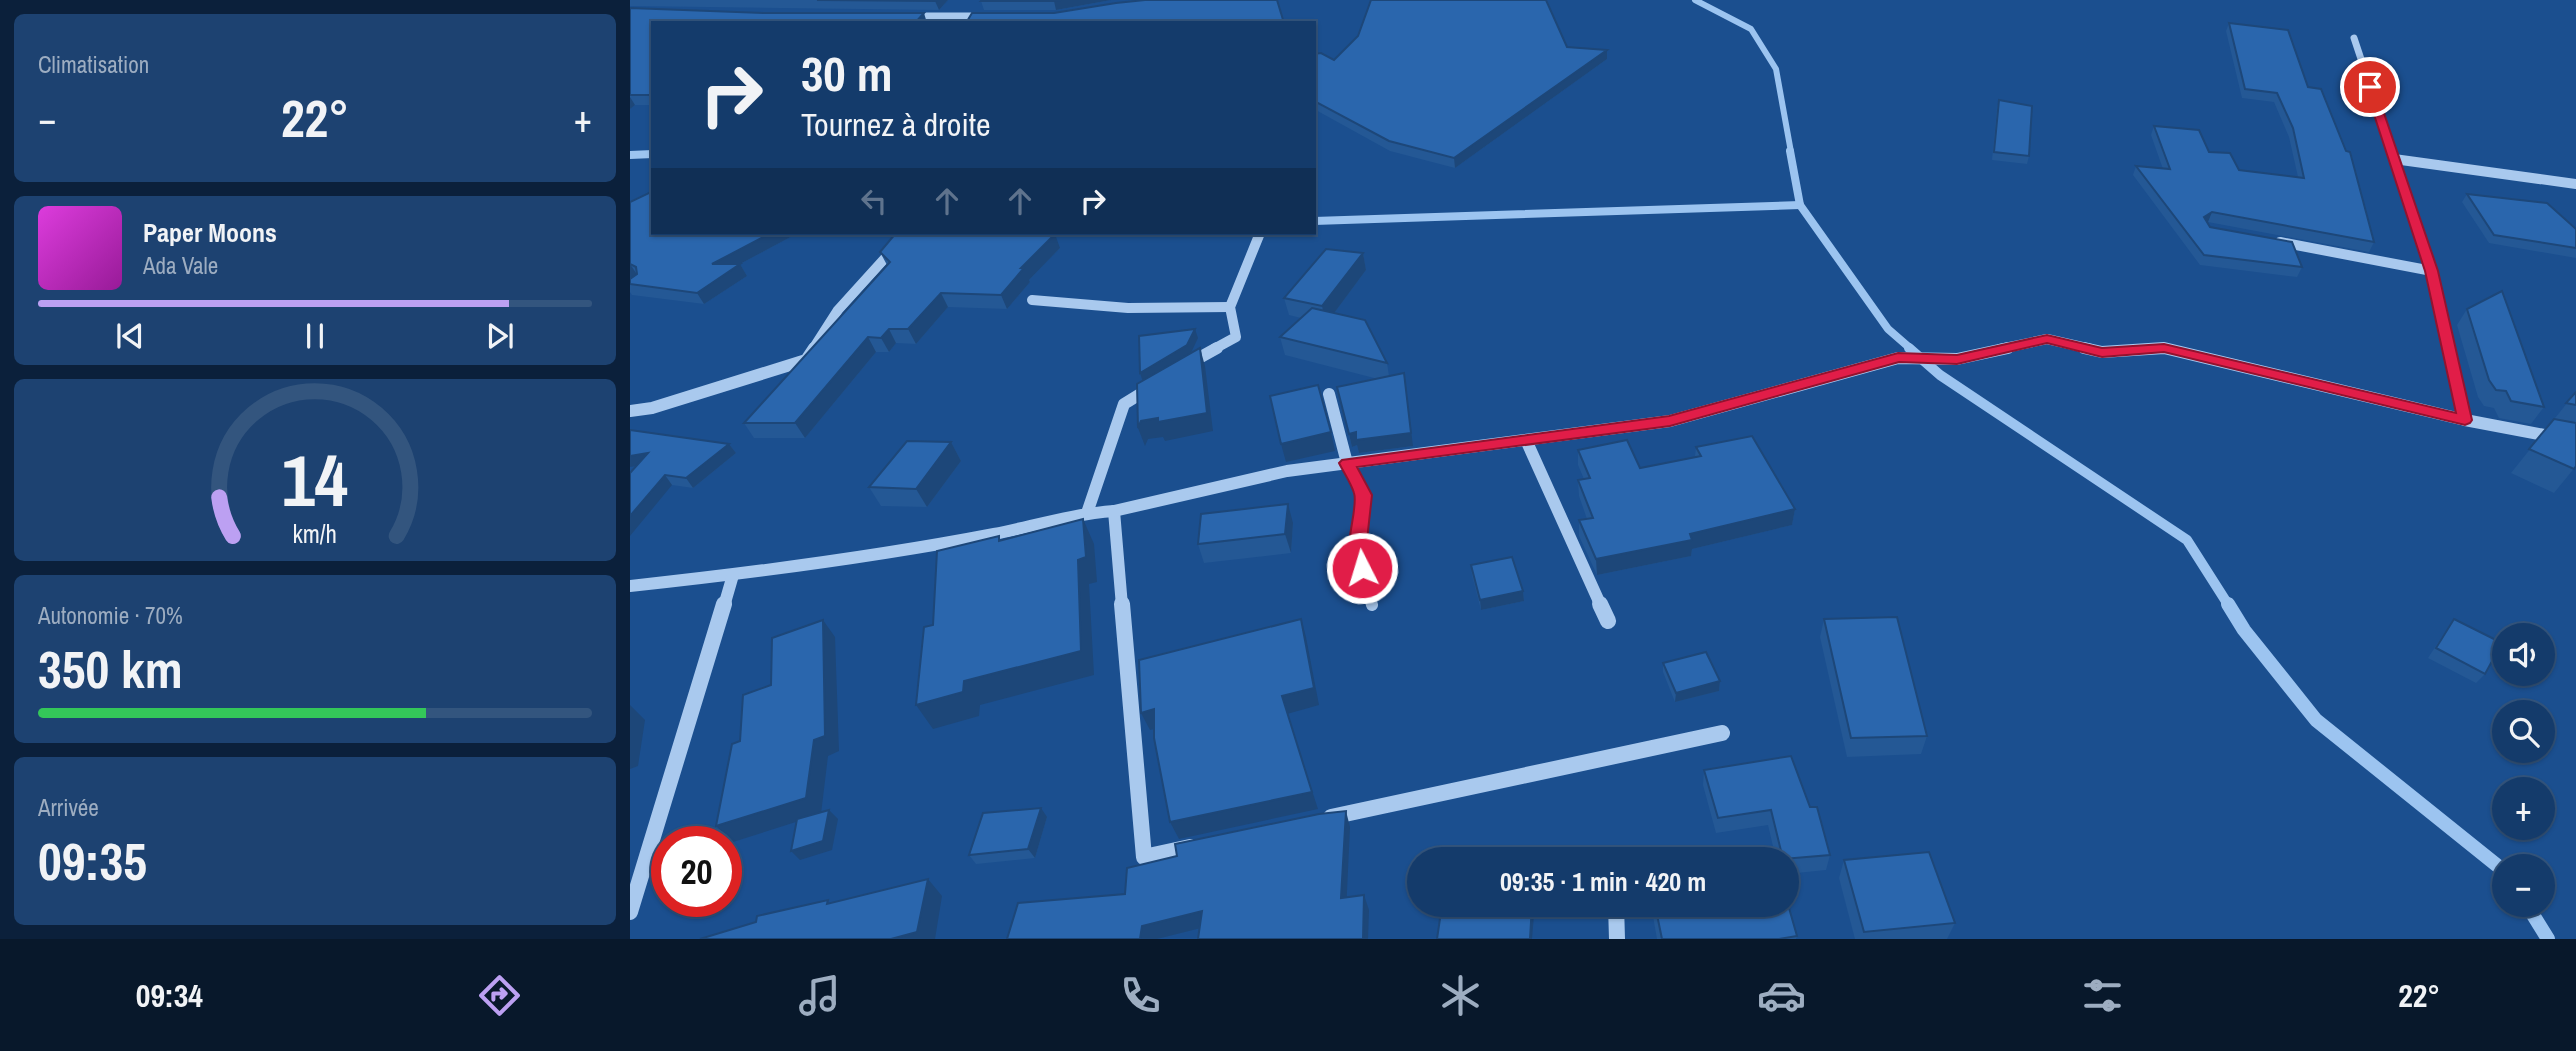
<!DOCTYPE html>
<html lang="fr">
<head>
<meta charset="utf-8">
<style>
	:root { --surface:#143b6b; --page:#1d4271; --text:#f1f3f6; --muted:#9dadc1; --line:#33557e; --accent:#bca0f2 }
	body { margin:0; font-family:"Archivo Narrow",sans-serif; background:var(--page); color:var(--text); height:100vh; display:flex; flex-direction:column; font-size:26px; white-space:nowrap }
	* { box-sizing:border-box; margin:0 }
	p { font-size:23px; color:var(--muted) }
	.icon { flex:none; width:38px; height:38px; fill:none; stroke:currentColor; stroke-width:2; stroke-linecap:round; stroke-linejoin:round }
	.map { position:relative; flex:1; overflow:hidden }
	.side { display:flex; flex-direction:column; gap:14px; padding:14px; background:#0b203b; width:630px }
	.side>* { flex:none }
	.banner { position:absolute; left:21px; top:21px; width:665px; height:214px; border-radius:0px; box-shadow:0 2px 5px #0004,0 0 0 2px var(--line); background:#143b6b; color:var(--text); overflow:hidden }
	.tools { position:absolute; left:1862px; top:623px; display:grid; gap:14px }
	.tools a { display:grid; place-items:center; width:63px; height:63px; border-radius:50%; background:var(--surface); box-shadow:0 2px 5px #0004,0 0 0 2px var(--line); font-size:35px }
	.speed { position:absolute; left:21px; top:826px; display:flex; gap:14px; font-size:35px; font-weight:700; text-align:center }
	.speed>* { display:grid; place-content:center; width:91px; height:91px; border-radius:50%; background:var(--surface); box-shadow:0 2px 5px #0004,0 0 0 2px var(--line); line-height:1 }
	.speed .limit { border:10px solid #d22; background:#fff; color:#111 }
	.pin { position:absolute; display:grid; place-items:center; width:60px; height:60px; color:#fff; margin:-30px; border:4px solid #fff; border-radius:50%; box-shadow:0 2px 7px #0007 }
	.me { position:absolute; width:77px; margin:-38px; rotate:355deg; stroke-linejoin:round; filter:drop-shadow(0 0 5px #0008) }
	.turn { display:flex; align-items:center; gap:24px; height:147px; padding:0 35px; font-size:32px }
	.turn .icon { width:91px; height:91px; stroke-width:2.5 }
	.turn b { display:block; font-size:49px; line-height:60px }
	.lanes { display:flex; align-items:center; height:66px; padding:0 35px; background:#0003; justify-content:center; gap:35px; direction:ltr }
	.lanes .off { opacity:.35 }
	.big { font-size:52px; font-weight:700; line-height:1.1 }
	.side .tile { flex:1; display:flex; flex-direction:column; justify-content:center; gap:10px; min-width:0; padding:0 24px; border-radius:10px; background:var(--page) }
	.side .dial { align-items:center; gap:0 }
	.dial svg { height:182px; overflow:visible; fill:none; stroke:var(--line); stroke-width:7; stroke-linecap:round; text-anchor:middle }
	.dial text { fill:var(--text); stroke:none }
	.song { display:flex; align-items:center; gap:21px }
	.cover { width:84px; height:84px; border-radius:10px; background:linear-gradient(135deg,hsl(300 70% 55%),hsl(300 70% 35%)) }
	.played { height:7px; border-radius:4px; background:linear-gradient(90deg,var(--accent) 85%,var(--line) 85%) }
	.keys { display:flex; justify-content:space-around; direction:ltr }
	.heat { display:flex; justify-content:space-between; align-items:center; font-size:38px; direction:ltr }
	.charge { height:10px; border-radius:5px; background:linear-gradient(90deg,#34c759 70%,var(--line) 0) }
	.trip { position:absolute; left:777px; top:847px; width:392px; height:70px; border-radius:35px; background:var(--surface); box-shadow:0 2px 5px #0004,0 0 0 2px var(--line); font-weight:700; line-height:70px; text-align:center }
	.tabs { display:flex; height:112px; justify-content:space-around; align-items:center; background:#08182b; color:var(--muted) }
	.tabs .icon { width:49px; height:49px }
	.tabs .selected { color:var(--accent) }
	.tabs b { font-size:32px; color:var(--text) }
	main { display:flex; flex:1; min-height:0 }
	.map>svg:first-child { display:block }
</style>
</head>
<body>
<main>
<section class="side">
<div class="tile"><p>Climatisation</p>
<div class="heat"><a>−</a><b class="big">22°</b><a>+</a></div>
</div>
<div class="tile">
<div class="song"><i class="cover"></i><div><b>Paper Moons</b><p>Ada Vale</p></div></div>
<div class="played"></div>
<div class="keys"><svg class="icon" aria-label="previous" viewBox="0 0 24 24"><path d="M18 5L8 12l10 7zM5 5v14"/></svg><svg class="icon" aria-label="pause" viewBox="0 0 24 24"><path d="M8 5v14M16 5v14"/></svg><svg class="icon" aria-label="next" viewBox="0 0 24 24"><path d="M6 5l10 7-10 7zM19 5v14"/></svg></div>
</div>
<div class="tile dial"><svg viewBox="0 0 100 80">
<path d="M14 69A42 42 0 1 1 86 69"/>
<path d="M14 69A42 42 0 0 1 8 52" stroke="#bca0f2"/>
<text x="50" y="56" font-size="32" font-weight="700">14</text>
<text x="50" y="72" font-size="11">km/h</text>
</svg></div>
<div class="tile"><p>Autonomie · 70%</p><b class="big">350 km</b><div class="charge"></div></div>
<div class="tile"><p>Arrivée</p><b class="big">09:35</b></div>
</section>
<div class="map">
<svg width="1946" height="939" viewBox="0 0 1946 939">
	<rect width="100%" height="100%" fill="#1b4f8f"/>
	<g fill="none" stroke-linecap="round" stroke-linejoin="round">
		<polyline stroke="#9cc4f0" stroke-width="6" points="1065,0 1121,29 1146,69 1161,152"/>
		<g stroke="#9cc4f0" stroke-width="8">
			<polyline points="1160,151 1170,205 1258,329 1281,349"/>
			<polyline points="0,155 23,154"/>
			<polyline points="684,221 1170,205"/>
		</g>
		<polyline stroke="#9cc4f0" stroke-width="10" points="1279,348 1310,375 1557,540 1599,606"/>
		<g stroke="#9cc4f0" stroke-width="14">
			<polyline points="1598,604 1614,630 1686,720 1874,871"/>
			<polyline points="1897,905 1918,939"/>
		</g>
		<g stroke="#a9c9ee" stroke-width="7">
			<polyline points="279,16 355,16"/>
			<polyline points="1724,38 1762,152"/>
		</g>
		<g stroke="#a9c9ee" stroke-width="10">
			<polyline points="1762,151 1802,271 1819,349"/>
			<polyline points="1764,159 1946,184"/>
			<polyline points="1650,242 1802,271"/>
			<polyline points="402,300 498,308 600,307"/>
			<polyline points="183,349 208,310 257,256"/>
			<polyline points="584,349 606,337 600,307 630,233"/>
			<polyline points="1370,349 1417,339 1461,349"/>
			<polyline points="1512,349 1540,349"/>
		</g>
		<g stroke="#a9c9ee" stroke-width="12">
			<polyline points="1454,348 1472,352 1534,348 1835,420 1946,441"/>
			<polyline points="1819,348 1835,420"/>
			<polyline points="560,363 587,348"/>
			<polyline points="699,394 717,463 733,494 727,549 742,605"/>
			<polyline points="0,411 22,408 176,360 184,348"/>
			<polyline points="896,440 971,606"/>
			<polyline points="484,511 492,606"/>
			<polyline points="457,513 494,404 520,388"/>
			<path d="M 0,586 C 121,573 244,557 364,534 C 404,526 443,514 484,511 L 657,471 L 1040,421 L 1268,358 L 1327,359 L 1378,348"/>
			<polyline points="94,606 103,575"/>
		</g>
		<g stroke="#a9c9ee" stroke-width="16">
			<polyline points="492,604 514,857 560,847"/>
			<polyline points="970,604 978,621"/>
			<polyline points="701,817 1092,733"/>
			<polyline points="986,905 987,939"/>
			<polyline points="0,912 94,604"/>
		</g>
	</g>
	<g fill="#245895">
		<polygon points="0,0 318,0 309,10 0,6"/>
		<polygon points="481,0 426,10 354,10 351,1"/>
		<polygon points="0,8 298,22 23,23 23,105 5,105 0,109"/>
		<polygon points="1599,23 1678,87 1744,242 1739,252 1578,222 1577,222 1580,227 1672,267 1667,277 1570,265 1503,175 1506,166 1533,169 1521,135 1524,126 1579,152 1609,170 1668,177 1659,137 1644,102 1612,98 1596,31"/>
		<polygon points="937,47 977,50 977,59 825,168 760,151 684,109 684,54 704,60"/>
		<polygon points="1369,100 1399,156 1397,164 1362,160 1367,108"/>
		<polygon points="1837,194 1946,229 1946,258 1859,243 1832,202"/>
		<polygon points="0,202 168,233 110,264 117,276 74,304 2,295 0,292"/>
		<polygon points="430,248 399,280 400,282 377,309 318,307 286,344 266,343 259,352 246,352 175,438 124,438 114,423 257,265 250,252"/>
		<polygon points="733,253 736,270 704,313 757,363 759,376 783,446 729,453 727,445 722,447 707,387 748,379 655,355 650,337 671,318 659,315 654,298"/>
		<polygon points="1837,309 1914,407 1901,424 1869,418 1864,408 1854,406 1848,397 1827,325"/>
		<polygon points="1946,392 1946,466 1924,493 1881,473"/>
		<polygon points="321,442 331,461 297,507 251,506 239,487"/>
		<polygon points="99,444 106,453 63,488 42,485 0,473"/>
		<polygon points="1066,447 1165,509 1162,525 1062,549 1061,556 967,575 949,536 949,520 957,519 949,496 948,480 954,479 948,465 948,450 1010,468 1065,457"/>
		<polygon points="663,523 661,553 574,563 568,544"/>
		<polygon points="841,565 893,591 894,601 851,610 842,575"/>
		<polygon points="1194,619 1297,736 1291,754 1217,757 1190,637"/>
		<polygon points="1824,619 1855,674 1846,683 1798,658 1817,629"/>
		<polygon points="1033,663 1090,681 1089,691 1045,702 1033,672"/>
		<polygon points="1074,770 1180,807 1200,855 1196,870 1157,874 1157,859 1146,859 1138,825 1086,833 1073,785"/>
		<polygon points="417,817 405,858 346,864 339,855"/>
		<polygon points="1214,860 1325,923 1317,939 1225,939 1209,878"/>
		<polygon points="1021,905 1157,905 1167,936 1166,939 1027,939"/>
	</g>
	<g fill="#1d4779">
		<polygon points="307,0 318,0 309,10 305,1"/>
		<polygon points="431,0 481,0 426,10 424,1"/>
		<polygon points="294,13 297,23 285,23"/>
		<polygon points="977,50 977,59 825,168 824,158"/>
		<polygon points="0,97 5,105 0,109"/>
		<polygon points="1582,212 1578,222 1570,227 1574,217"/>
		<polygon points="141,233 168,233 110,264 117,276 74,304 67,293 82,264"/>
		<polygon points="425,234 430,248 399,280 400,282 377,309 371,295 391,268"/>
		<polygon points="733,253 736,270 696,324 692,306"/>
		<polygon points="0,264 8,276 0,280"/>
		<polygon points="311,293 318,307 286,344 278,329"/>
		<polygon points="259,329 266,343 259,352 251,338"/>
		<polygon points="565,329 568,338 560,355 513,382 510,373"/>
		<polygon points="238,337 246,352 175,438 165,423"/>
		<polygon points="570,348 575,366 583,431 535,441 533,437 518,439 515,446 508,428 511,421"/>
		<polygon points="774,373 783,446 729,453 727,445 722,447 719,434"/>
		<polygon points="701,432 705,451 656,462 651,444"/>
		<polygon points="321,442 331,461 297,507 286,489"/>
		<polygon points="99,444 106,453 63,488 56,478"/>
		<polygon points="18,453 26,463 0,467 0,456"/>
		<polygon points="35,475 42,485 0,536 0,516"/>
		<polygon points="658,504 663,523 661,553 655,534"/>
		<polygon points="1165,509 1162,525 1062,549 1061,556 967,575 966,559 1060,534"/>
		<polygon points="453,519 464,544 467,582 459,584 464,675 350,705 349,716 303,729 286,705 334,681 448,560"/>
		<polygon points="893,591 894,601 851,610 850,600"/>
		<polygon points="671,619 676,637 689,705 657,714 688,809 549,839 540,822 652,696"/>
		<polygon points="193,620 205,637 209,751 198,756 191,814 103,842 86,826"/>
		<polygon points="1090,681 1089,691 1045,702 1046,693"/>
		<polygon points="0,705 15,720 8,766 0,769"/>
		<polygon points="524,709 532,727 520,730 511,713"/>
		<polygon points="411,808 417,817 405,858 398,849"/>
		<polygon points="199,810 208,819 202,850 170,860 161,851"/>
		<polygon points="716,811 720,827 716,913 711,898"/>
		<polygon points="298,879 312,896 305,939 261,939"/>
		<polygon points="734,895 739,910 738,939 733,939"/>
		<polygon points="902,905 903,905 904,915 902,939 900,939"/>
		<polygon points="572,911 579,926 527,939 510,939 512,926"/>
	</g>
	<g fill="#2a66ad" stroke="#1d4779" stroke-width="2">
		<polygon points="187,0 307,0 305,1"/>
		<polygon points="352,0 431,0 424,1 351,1"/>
		<polygon points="515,0 647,0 654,23 336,23 342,13 424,13 486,3"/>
		<polygon points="741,0 916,0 937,47 977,50 824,158 759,141 684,101 684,54 691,53 704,60 728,36"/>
		<polygon points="0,8 133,13 294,13 285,23 23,23 23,95 0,95"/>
		<polygon points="1599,23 1658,30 1678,87 1691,89 1716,151 1720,152 1744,242 1582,212 1574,217 1580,227 1662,242 1672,267 1574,255 1506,166 1540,169 1524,126 1569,130 1579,152 1600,153 1609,170 1674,178 1663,128 1647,93 1615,89"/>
		<polygon points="1369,100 1402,106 1399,156 1364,152"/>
		<polygon points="23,191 23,233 141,233 82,264 110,264 67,293 0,284 0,279 7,274 6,267 0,264 0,202"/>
		<polygon points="1837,194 1917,203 1946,229 1946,248 1864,235"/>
		<polygon points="266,233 407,233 425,234 391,268 394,268 371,295 311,293 278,329 259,329 251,338 238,337 165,423 114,423 260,262 250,252"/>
		<polygon points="696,249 733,253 692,306 654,298"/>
		<polygon points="1872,291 1914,407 1881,401 1876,391 1866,390 1859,380 1837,309"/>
		<polygon points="682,308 735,320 757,363 650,337"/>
		<polygon points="565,329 557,345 510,373 509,336"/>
		<polygon points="570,348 577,413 528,422 528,418 511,421 508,428 507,384"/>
		<polygon points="774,373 781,433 726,440 726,432 719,434 707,387"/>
		<polygon points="688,385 701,432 651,444 640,396"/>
		<polygon points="1946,392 1946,405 1936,403"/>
		<polygon points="1924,419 1946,423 1946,466 1944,469 1899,449"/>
		<polygon points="0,430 99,444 56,478 35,475 0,516 0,473 18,453 0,456"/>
		<polygon points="1122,436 1165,509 1060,534 1062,540 966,559 949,520 963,518 948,480 960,478 948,450 997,440 1010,468 1071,456 1066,447"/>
		<polygon points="277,441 321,442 286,489 239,487"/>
		<polygon points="658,504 655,534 568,544 571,514"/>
		<polygon points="453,519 456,557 448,560 451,651 334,681 333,692 286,705 294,627 303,625 307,551 369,536 369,541"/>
		<polygon points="882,557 893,591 850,600 841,565"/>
		<polygon points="1267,617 1297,736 1221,738 1194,619"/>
		<polygon points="671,619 684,688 652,696 682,792 540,822 524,738 524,709 511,713 509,660"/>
		<polygon points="1824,619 1872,643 1855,674 1806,648"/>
		<polygon points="193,620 195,736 184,740 176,798 86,826 102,744 110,741 113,695 141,685 142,638"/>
		<polygon points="1076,652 1090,681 1046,693 1033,663"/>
		<polygon points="1161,756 1180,807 1187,807 1200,855 1153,859 1141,810 1088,818 1074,770"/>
		<polygon points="411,808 398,849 339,855 353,813"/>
		<polygon points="199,810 193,841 161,851 167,819"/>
		<polygon points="716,811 711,898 734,895 733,939 568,939 572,911 512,926 510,939 377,939 388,903 495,894 497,868 547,856 545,844 689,814"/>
		<polygon points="1299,852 1325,923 1234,932 1214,860"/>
		<polygon points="298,879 287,932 261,939 70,939 126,922 127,916 198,900 197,904"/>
		<polygon points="1157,901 1167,936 1149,939 1032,939 1025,905 1157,905"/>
		<polygon points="812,905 902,905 900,939 807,939"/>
	</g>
	<path fill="#e11d48" stroke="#92132f" stroke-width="2" d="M 1740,84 L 1745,87 L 1808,271 L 1842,420 L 1840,423 L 1835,425 L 1534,352 L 1472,357 L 1417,343 L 1327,364 L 1269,362 L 1040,426 L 727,467 L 742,495 L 736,549 L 741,568 L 732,574 C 704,566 730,511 724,493 C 721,483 714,473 709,463 L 712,460 L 1039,416 L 1268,353 L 1327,355 L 1417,335 L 1472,348 L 1534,344 L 1826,413 L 1795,271 L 1735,87 Z"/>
</svg>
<div class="tools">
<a><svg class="icon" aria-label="sound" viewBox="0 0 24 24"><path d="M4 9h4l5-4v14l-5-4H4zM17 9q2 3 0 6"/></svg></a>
<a><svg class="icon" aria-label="search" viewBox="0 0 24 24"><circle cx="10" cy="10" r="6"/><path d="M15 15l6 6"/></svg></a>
<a>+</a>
<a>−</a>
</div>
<div class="speed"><div class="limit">20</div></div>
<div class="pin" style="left:1740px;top:87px;background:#d93025"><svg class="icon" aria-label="arrive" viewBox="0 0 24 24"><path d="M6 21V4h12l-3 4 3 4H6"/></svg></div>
<svg class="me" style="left:732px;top:568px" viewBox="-20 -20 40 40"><circle r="17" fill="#e11d48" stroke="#fff" stroke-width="3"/><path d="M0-11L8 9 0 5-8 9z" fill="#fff"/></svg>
<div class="trip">09:35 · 1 min · 420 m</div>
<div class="banner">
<div class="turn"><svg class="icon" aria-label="right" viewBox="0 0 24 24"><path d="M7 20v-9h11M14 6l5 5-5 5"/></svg><div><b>30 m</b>Tournez à droite</div></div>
<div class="lanes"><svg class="icon off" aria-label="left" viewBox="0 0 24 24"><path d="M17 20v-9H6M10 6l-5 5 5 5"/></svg><svg class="icon off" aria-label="ahead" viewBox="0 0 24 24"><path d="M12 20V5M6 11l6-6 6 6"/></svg><svg class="icon off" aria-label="ahead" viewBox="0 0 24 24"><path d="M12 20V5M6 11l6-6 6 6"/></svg><svg class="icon" aria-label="right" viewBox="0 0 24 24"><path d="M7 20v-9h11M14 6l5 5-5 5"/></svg></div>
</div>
</div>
</main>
<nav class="tabs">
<b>09:34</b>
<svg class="icon selected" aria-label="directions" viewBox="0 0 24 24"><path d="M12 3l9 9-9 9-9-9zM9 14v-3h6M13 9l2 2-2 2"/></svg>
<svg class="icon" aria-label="music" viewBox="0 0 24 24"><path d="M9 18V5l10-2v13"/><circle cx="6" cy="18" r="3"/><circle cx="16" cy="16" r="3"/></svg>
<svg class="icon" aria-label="phone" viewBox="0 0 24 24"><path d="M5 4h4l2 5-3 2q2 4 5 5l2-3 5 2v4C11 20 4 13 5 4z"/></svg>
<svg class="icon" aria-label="climate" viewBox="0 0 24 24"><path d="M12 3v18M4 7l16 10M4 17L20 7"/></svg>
<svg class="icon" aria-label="car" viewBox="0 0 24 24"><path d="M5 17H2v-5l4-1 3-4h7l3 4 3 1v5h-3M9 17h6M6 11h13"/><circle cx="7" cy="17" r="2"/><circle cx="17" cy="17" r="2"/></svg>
<svg class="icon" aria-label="filters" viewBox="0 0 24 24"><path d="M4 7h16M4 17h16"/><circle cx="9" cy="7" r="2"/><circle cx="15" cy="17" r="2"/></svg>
<b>22°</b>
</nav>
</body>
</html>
